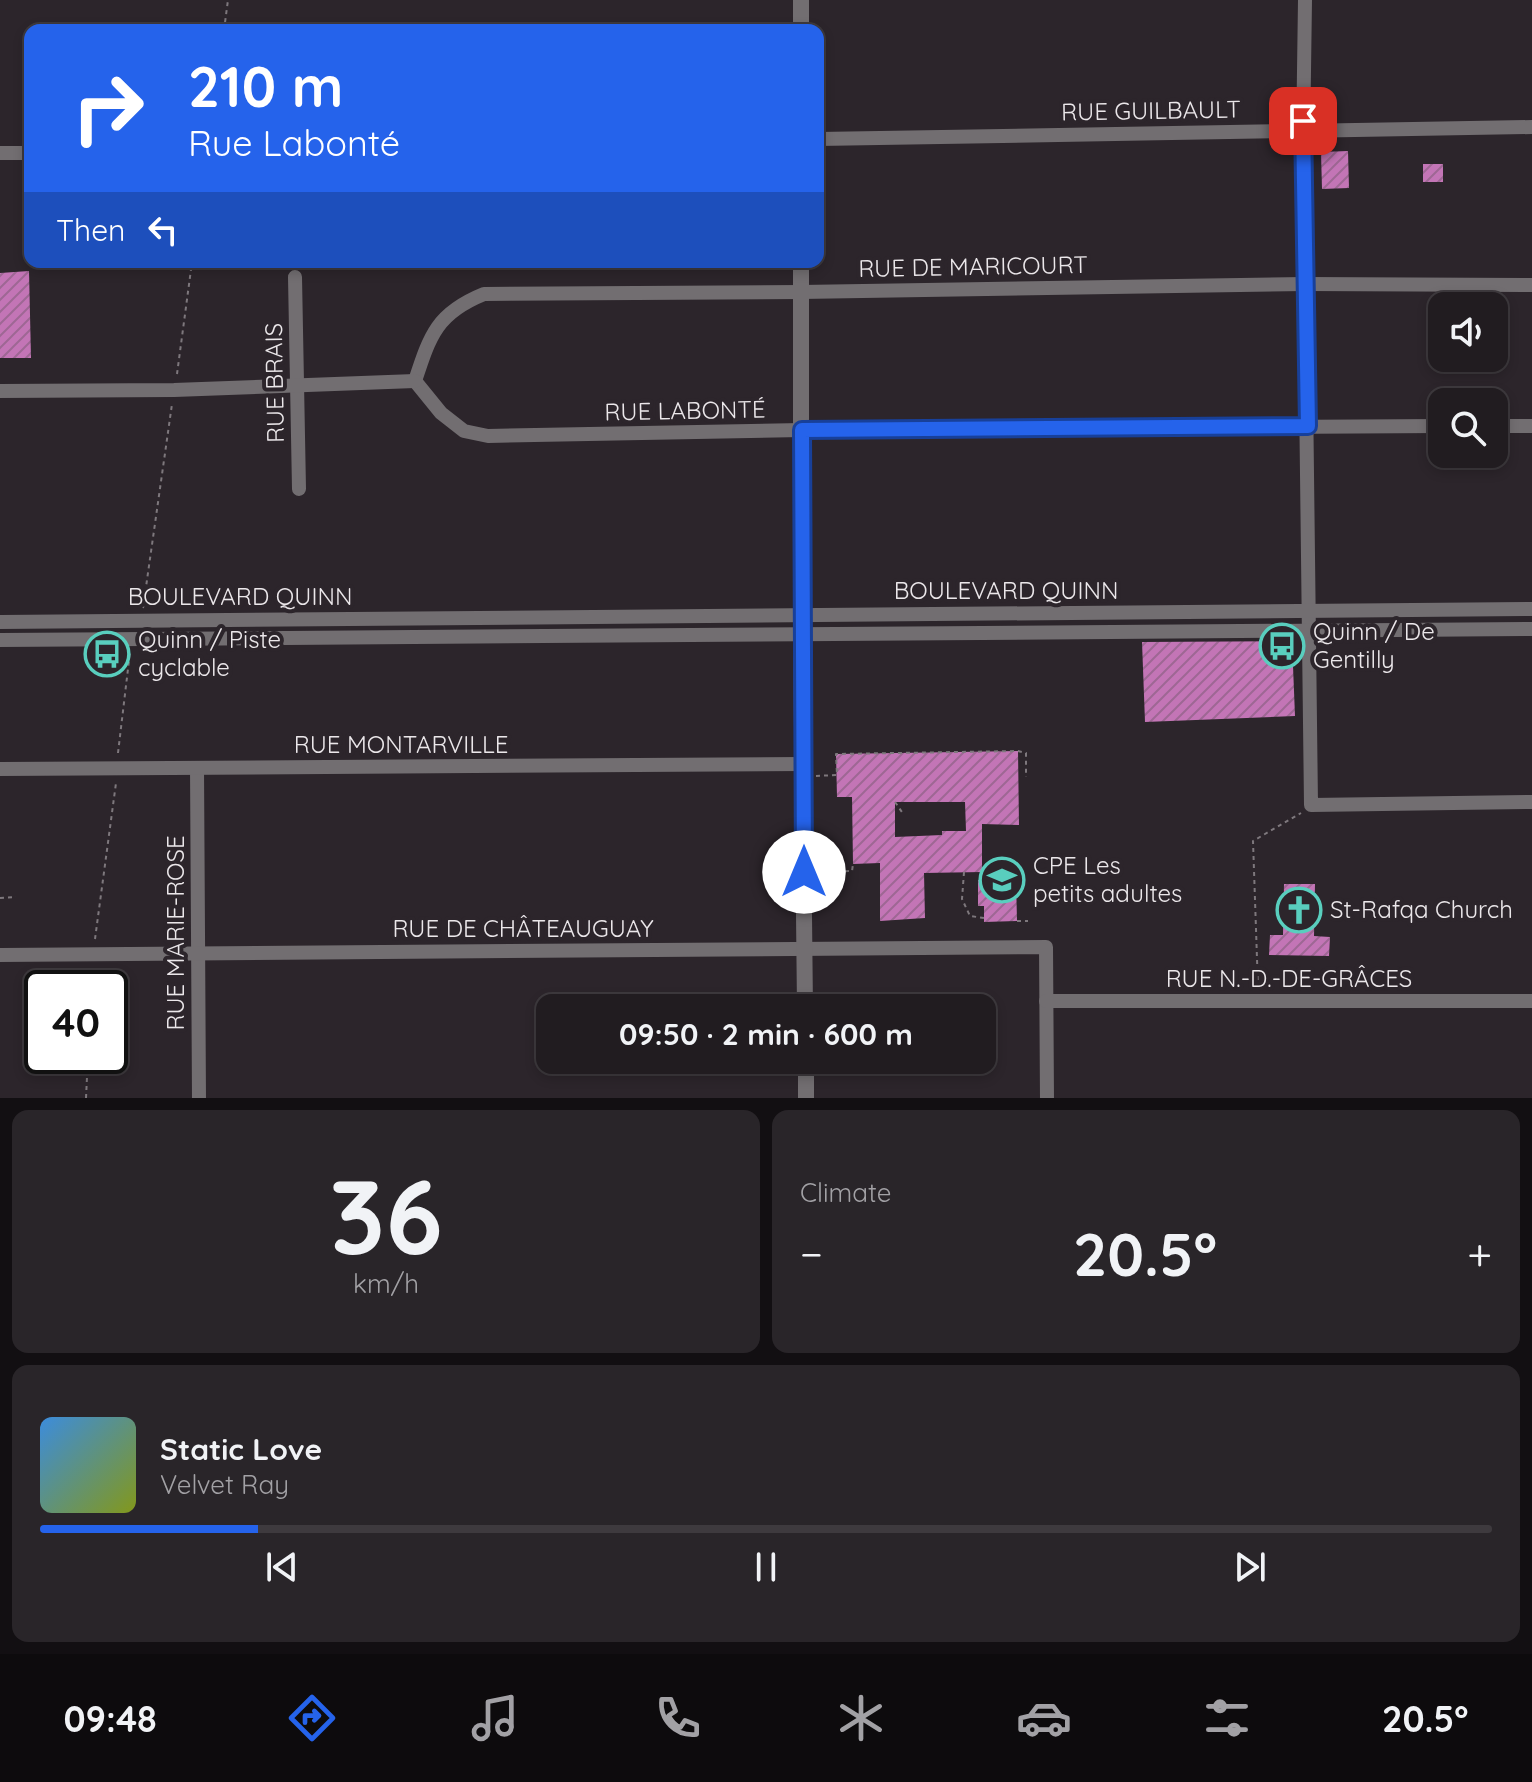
<!DOCTYPE html>
<html lang="en">
<head>
<meta charset="utf-8">
<style>
	:root { --surface:#211c20; --page:#292529; --text:#f1f3f6; --muted:#a2a1a5; --line:#3e3a3e; --accent:#2563eb }
	body { margin:0; font-family:Quicksand,sans-serif; background:var(--page); color:var(--text); height:100vh; display:flex; flex-direction:column; font-size:30px; white-space:nowrap }
	* { box-sizing:border-box; margin:0 }
	p { font-size:26px; color:var(--muted) }
	.icon { flex:none; width:44px; height:44px; fill:none; stroke:currentColor; stroke-width:2; stroke-linecap:round; stroke-linejoin:round }
	.map { position:relative; height:1098px; overflow:hidden }
	.side { display:flex; flex-direction:column; gap:12px; padding:12px; background:#120f12; flex:1 }
	.side>* { flex:none }
	.guide { position:absolute; left:24px; top:24px; width:800px; height:244px; border-radius:16px; box-shadow:0 4px 12px #0003,0 0 0 2px var(--line); background:#2563eb; color:#fff; overflow:hidden }
	.controls { position:absolute; left:1428px; top:292px; display:grid; gap:16px }
	.controls a { display:grid; place-items:center; width:80px; height:80px; border-radius:16px; background:var(--surface); box-shadow:0 4px 12px #0003,0 0 0 2px var(--line); font-size:40px }
	.speed { position:absolute; left:24px; top:970px; display:flex; gap:16px; font-size:40px; font-weight:700; text-align:center }
	.speed>* { display:grid; place-content:center; width:104px; height:104px; border-radius:50%; background:var(--surface); box-shadow:0 4px 12px #0003,0 0 0 2px var(--line); line-height:1 }
	.speed .limit { border:4px solid #111; border-radius:12px; background:#fff; color:#111 }
	.pin { position:absolute; display:grid; place-items:center; width:68px; height:68px; color:#fff; margin:-34px; border-radius:16px; box-shadow:0 4px 12px #0006 }
	.me { position:absolute; width:88px; margin:-44px; rotate:0deg; stroke-linejoin:round; filter:drop-shadow(0 0 6px #0008) }
	.turn { display:flex; align-items:center; gap:28px; height:168px; padding:0 32px; font-size:36px }
	.turn .icon { width:104px; height:104px; stroke-width:2.5 }
	.turn b { display:block; font-size:56px; line-height:68px }
	.then { display:flex; align-items:center; height:76px; padding:0 32px; background:#0003; gap:16px; font-size:30px }
	.big { font-size:60px; font-weight:800; line-height:1.1 }
	.side .card { flex:1; display:flex; flex-direction:column; justify-content:center; gap:12px; min-width:0; padding:0 28px; border-radius:16px; background:var(--page) }
	.side .dial { align-items:center; gap:0 }
	.dial b { font-size:104px; line-height:1 }
	.song { display:flex; align-items:center; gap:24px }
	.cover { width:96px; height:96px; border-radius:12px; background:linear-gradient(135deg,hsl(210 70% 55%),hsl(70 70% 35%)) }
	.played { height:8px; border-radius:4px; background:linear-gradient(90deg,var(--accent) 15%,var(--line) 15%) }
	.keys { display:flex; justify-content:space-around; direction:ltr }
	.heat { display:flex; justify-content:space-between; align-items:center; font-size:44px; direction:ltr }
	.side .tiles { flex:1; display:grid; gap:12px; grid-template-columns:1fr 1fr }
	.card:last-child { grid-column:span 2 }
	.trip { position:absolute; left:536px; top:994px; width:460px; height:80px; border-radius:16px; background:var(--surface); box-shadow:0 4px 12px #0003,0 0 0 2px var(--line); font-weight:800; line-height:80px; text-align:center }
	.tab-bar { display:flex; height:128px; justify-content:space-around; align-items:center; background:#0d0b0d; color:var(--muted) }
	.tab-bar .icon { width:56px; height:56px }
	.tab-bar .current { color:var(--accent) }
	.tab-bar b { font-size:36px; color:var(--text) }
	.map>svg:first-child { display:block }
</style>
</head>
<body>
<div class="map">
<svg width="1532" height="1098" viewBox="0 0 1532 1098">
	<defs>
		<pattern id="building-hatch" width="6" height="6" patternUnits="userSpaceOnUse" patternTransform="scale(2)"><rect width="6" height="6" fill="#c375b6"/><path d="M-1 1l2-2M0 6l6-6M5 7l2-2" fill="none" stroke="#9e6794"/></pattern>
	</defs>
	<rect width="100%" height="100%" fill="#2c252b"/>
	<g fill="url(#building-hatch)" fill-rule="evenodd">
		<polygon points="1348,151 1349,188 1322,189 1321,152"/>
		<rect x="1423" y="164" width="20" height="18"/>
		<polygon points="29,271 31,358 0,358 0,273"/>
		<polygon points="1292,641 1295,716 1145,722 1142,642"/>
		<path d="M 1018,751 L 1019,825 L 982,824 L 982,872 L 924,873 L 925,918 L 880,921 L 880,863 L 853,864 L 852,797 L 837,797 L 836,754 ZM 895,802 L 965,802 L 966,831 L 942,831 L 942,835 L 895,837 Z"/>
		<polygon points="1016,879 1017,921 984,922 984,906 978,906 978,880"/>
		<polygon points="1284,884 1315,884 1314,936 1330,937 1329,956 1269,955 1270,935 1283,935"/>
	</g>
	<g fill="none" stroke-linecap="round" stroke-linejoin="round">
		<g stroke="#7e787d" stroke-width="2" stroke-dasharray="4 4" stroke-linecap="butt">
			<polyline points="224,30 228,0"/>
			<polyline points="177,374 192,262"/>
			<polyline points="143,608 172,404"/>
			<polyline points="118,753 130,652"/>
			<polyline points="816,776 837,775 836,754 1018,751 1026,753 1026,777"/>
			<polyline points="895,802 904,815"/>
			<polyline points="821,872 852,871 853,864"/>
			<polyline points="964,872 962,899 970,916 984,918"/>
			<polyline points="0,898 16,897"/>
			<polyline points="1017,921 1028,921"/>
			<polyline points="95,939 116,783"/>
			<polyline points="90,988 90,969"/>
			<polyline points="1258,988 1253,841 1301,813"/>
			<polyline points="86,1098 88,1056"/>
		</g>
		<g stroke="#726e71" stroke-width="14">
			<polyline points="1305,0 1303,142 1311,805 1532,802"/>
			<polyline points="818,139 1532,127"/>
			<polyline points="0,153 30,153"/>
			<polyline points="295,277 299,489"/>
			<path d="M 415,381 C 430,335 437,313 484,294 L 801,292 L 1304,284 L 1532,285"/>
			<polyline points="415,381 441,413 464,431 488,436 802,430 1442,426"/>
			<polyline points="0,391 174,390 415,381"/>
			<polyline points="1494,426 1532,426"/>
			<polyline points="0,622 1532,609"/>
			<polyline points="0,640 1532,629"/>
			<polyline points="197,768 199,1098"/>
			<polyline points="0,769 803,764"/>
			<polyline points="0,955 1046,947 1047,1098"/>
			<polyline points="1046,1001 1532,1001"/>
		</g>
		<g stroke="#726e71" stroke-width="16">
			<polyline points="801,30 801,0"/>
			<polyline points="801,262 801,635 805,1008"/>
			<polyline points="806,1060 806,1098"/>
		</g>
	</g>
	<g fill="none" stroke-linecap="round" stroke-linejoin="round">
		<g stroke="#184099" stroke-width="20">
			<polyline id="route" points="804,872 802,430 1308,426 1303,121"/>
		</g>
		<use href="#route" stroke="#2563eb" stroke-width="14"/>
	</g>
	<defs>
		<g id="bus-ring" transform="scale(2.3)"><circle r="9.5" fill="#2c252b" stroke="#59cebe" stroke-width="1.5"/><path d="M-5-6H5V4H4V6H2V4H-2V6H-4V4H-5ZM-3.5-4V0h7V-4ZM-3.5 1.2v1.5H-2V1.2ZM2 1.2v1.5H3.5V1.2Z" fill="#59cebe"/></g>
		<g id="school-ring" transform="scale(2.3)"><circle r="9.5" fill="#2c252b" stroke="#59cebe" stroke-width="1.5"/><path d="M0-5L7-2L0 1L-7-2ZM-4 1L0 2.5L4 1V4Q0 6-4 4Z" fill="#59cebe"/></g>
		<g id="church-ring" transform="scale(2.3)"><circle r="9.5" fill="#2c252b" stroke="#59cebe" stroke-width="1.5"/><path d="M-1.2-6h2.4v3.5h3.3v2.4h-3.3V6h-2.4V-.1h-3.3v-2.4h3.3Z" fill="#59cebe"/></g>
	</defs>
	<g fill-rule="evenodd">
		<use href="#bus-ring" x="1282" y="646"/>
		<use href="#bus-ring" x="107" y="654"/>
		<use href="#school-ring" x="1002" y="880"/>
		<use href="#church-ring" x="1299" y="910"/>
	</g>
	<g text-anchor="middle" stroke-width="8" stroke-linejoin="round" paint-order="stroke">
		<g font-size="24" fill="#ebe7ea" stroke="#2c252b">
			<text transform="translate(1151 111) rotate(-1)" y="8">RUE GUILBAULT</text>
			<text transform="translate(973 267) rotate(-1)" y="8">RUE DE MARICOURT</text>
			<text transform="translate(275 383) rotate(-91)" y="8">RUE BRAIS</text>
			<text transform="translate(685 411) rotate(-1)" y="8">RUE LABONTÉ</text>
			<text x="1006" y="599">BOULEVARD QUINN</text>
			<text x="240" y="605">BOULEVARD QUINN</text>
			<text x="401" y="753">RUE MONTARVILLE</text>
			<text x="523" y="937">RUE DE CHÂTEAUGUAY</text>
			<text transform="translate(176 933) rotate(-90)" y="8">RUE MARIE-ROSE</text>
			<text x="1289" y="987">RUE N.-D.-DE-GRÂCES</text>
		</g>
		<g font-size="24" fill="#ebe7ea" stroke="#2c252b" text-anchor="start">
			<text x="1313" y="640">Quinn / De<tspan x="1313" dy="28">Gentilly</tspan></text>
			<text x="138" y="648">Quinn / Piste<tspan x="138" dy="28">cyclable</tspan></text>
			<text x="1033" y="874">CPE Les<tspan x="1033" dy="28">petits adultes</tspan></text>
			<text x="1330" y="918">St-Rafqa Church</text>
		</g>
	</g>
</svg>
<div class="controls">
<a><svg class="icon" aria-label="sound" viewBox="0 0 24 24"><path d="M4 9h4l5-4v14l-5-4H4zM17 9q2 3 0 6"/></svg></a>
<a><svg class="icon" aria-label="search" viewBox="0 0 24 24"><circle cx="10" cy="10" r="6"/><path d="M15 15l6 6"/></svg></a>
</div>
<div class="speed"><div class="limit">40</div></div>
<div class="pin" style="left:1303px;top:121px;background:#d93025"><svg class="icon" aria-label="arrive" viewBox="0 0 24 24"><path d="M6 21V4h12l-3 4 3 4H6"/></svg></div>
<svg class="me" style="left:804px;top:872px" viewBox="-20 -20 40 40"><circle r="19" fill="#fff"/><path d="M0-13L10 11 0 6-10 11z" fill="#2563eb"/></svg>
<div class="trip">09:50 · 2 min · 600 m</div>
<div class="guide">
<div class="turn"><svg class="icon" aria-label="right" viewBox="0 0 24 24"><path d="M7 20v-9h11M14 6l5 5-5 5"/></svg><div><b>210 m</b>Rue Labonté</div></div>
<div class="then">Then<svg class="icon" aria-label="left" viewBox="0 0 24 24"><path d="M17 20v-9H6M10 6l-5 5 5 5"/></svg></div>
</div>
</div>
<section class="side">
<div class="tiles">
<div class="card dial"><b>36</b><p>km/h</p></div>
<div class="card"><p>Climate</p>
<div class="heat"><a>−</a><b class="big">20.5°</b><a>+</a></div>
</div>
<div class="card">
<div class="song"><i class="cover"></i><div><b>Static Love</b><p>Velvet Ray</p></div></div>
<div class="played"></div>
<div class="keys"><svg class="icon" aria-label="previous" viewBox="0 0 24 24"><path d="M18 5L8 12l10 7zM5 5v14"/></svg><svg class="icon" aria-label="pause" viewBox="0 0 24 24"><path d="M8 5v14M16 5v14"/></svg><svg class="icon" aria-label="next" viewBox="0 0 24 24"><path d="M6 5l10 7-10 7zM19 5v14"/></svg></div>
</div>
</div>
</section>
<nav class="tab-bar">
<b>09:48</b>
<svg class="icon current" aria-label="directions" viewBox="0 0 24 24"><path d="M12 3l9 9-9 9-9-9zM9 14v-3h6M13 9l2 2-2 2"/></svg>
<svg class="icon" aria-label="music" viewBox="0 0 24 24"><path d="M9 18V5l10-2v13"/><circle cx="6" cy="18" r="3"/><circle cx="16" cy="16" r="3"/></svg>
<svg class="icon" aria-label="phone" viewBox="0 0 24 24"><path d="M5 4h4l2 5-3 2q2 4 5 5l2-3 5 2v4C11 20 4 13 5 4z"/></svg>
<svg class="icon" aria-label="climate" viewBox="0 0 24 24"><path d="M12 3v18M4 7l16 10M4 17L20 7"/></svg>
<svg class="icon" aria-label="car" viewBox="0 0 24 24"><path d="M5 17H2v-5l4-1 3-4h7l3 4 3 1v5h-3M9 17h6M6 11h13"/><circle cx="7" cy="17" r="2"/><circle cx="17" cy="17" r="2"/></svg>
<svg class="icon" aria-label="filters" viewBox="0 0 24 24"><path d="M4 7h16M4 17h16"/><circle cx="9" cy="7" r="2"/><circle cx="15" cy="17" r="2"/></svg>
<b>20.5°</b>
</nav>
</body>
</html>
